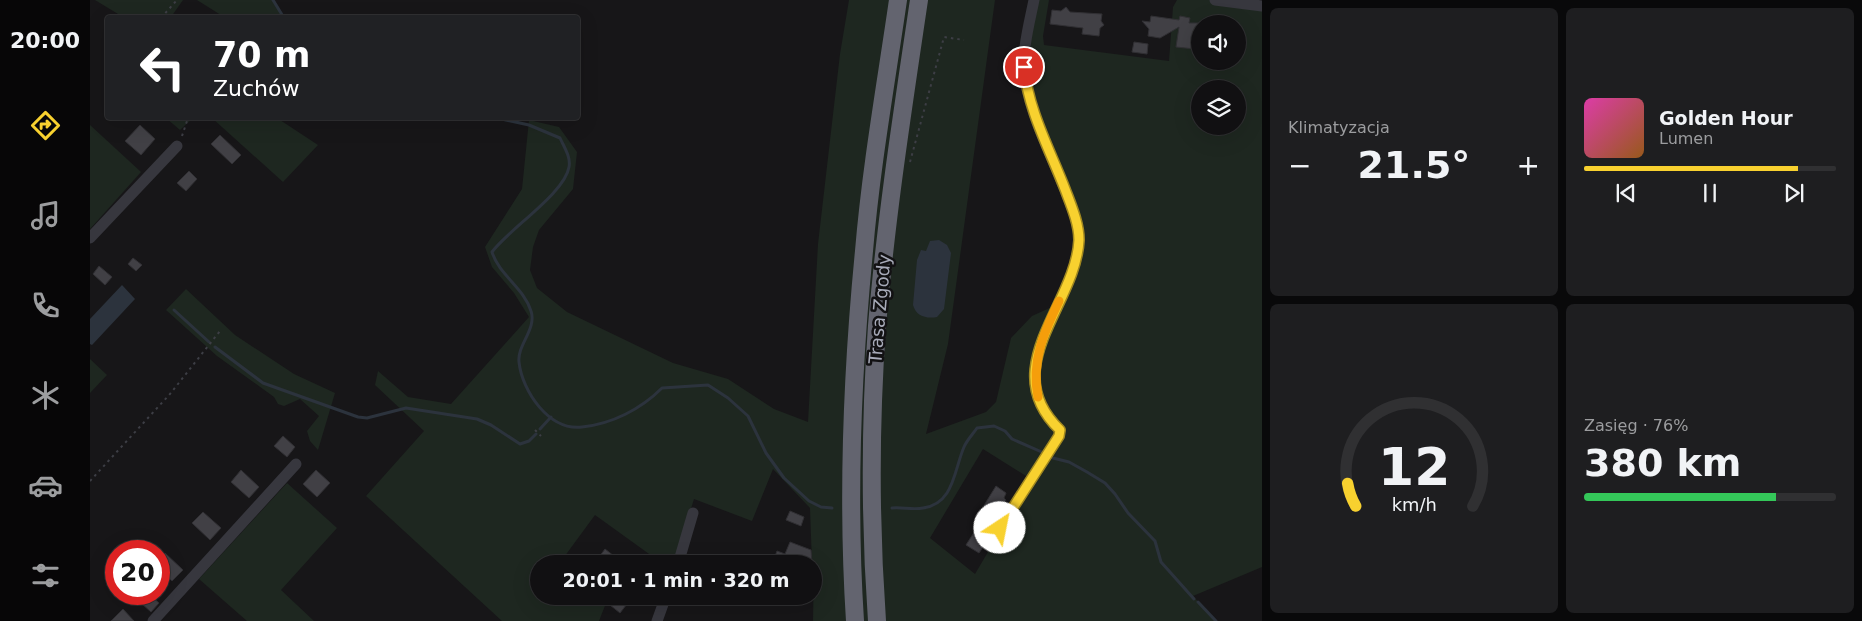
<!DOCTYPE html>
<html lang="pl">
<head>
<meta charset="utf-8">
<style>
	:root { --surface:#111012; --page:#1e1e20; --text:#f1f3f6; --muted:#9c9d9f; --line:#303032; --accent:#f8d12f }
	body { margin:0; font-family:"DejaVu Sans",sans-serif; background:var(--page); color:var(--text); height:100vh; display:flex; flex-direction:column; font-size:19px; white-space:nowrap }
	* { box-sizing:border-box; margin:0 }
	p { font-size:16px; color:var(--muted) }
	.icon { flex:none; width:28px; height:28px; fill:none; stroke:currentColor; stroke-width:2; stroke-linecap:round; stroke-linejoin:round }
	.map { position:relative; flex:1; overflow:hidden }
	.sheet { display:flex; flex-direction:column; gap:8px; padding:8px; background:#09090a; width:600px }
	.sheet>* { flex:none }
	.guide { position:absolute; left:15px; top:15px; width:475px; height:105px; border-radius:5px; box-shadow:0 5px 20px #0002,0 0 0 1px var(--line); background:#202124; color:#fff; overflow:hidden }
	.controls { position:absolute; left:1101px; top:15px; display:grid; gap:10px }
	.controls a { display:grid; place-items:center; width:55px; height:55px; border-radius:50%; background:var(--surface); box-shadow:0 5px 20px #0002,0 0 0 1px var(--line); font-size:25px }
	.speed { position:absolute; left:15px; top:540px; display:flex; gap:10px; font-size:25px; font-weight:700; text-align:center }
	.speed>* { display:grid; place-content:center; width:65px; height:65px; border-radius:50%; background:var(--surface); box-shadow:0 5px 20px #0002,0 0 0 1px var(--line); line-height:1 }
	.speed .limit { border:8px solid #d22; background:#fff; color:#111 }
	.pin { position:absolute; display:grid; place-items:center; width:42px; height:42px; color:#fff; margin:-21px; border:2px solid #fff; border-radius:50%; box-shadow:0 1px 5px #0007 }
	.me { position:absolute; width:55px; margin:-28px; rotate:34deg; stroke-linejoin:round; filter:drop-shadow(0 0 4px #0008) }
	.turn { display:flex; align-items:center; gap:18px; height:105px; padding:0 25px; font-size:22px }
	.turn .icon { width:65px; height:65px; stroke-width:2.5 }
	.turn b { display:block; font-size:35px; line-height:42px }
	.big { font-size:38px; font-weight:800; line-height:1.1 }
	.sheet .card { flex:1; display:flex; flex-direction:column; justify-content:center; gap:8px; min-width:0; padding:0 18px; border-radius:8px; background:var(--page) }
	.sheet .dial { align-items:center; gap:0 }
	.dial svg { height:130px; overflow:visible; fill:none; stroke:var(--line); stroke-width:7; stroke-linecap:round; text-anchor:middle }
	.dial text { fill:var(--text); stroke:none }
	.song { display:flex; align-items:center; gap:15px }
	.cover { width:60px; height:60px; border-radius:8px; background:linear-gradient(135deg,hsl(320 70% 55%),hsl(30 70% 35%)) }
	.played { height:5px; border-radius:2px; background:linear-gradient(90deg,var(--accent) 85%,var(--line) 85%) }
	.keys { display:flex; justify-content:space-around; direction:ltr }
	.heat { display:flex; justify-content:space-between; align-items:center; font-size:28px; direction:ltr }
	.charge { height:8px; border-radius:4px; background:linear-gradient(90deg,#34c759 76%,var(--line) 0) }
	.sheet .tiles { flex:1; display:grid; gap:8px; grid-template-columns:repeat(2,1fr) }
	.trip { position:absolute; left:440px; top:555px; width:292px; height:50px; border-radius:25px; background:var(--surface); box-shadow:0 5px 20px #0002,0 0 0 1px var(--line); font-weight:800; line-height:50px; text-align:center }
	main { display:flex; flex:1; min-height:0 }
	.dock { display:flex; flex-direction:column; width:90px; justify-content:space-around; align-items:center; background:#070607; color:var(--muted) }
	.dock .icon { width:35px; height:35px }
	.dock .active { color:var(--accent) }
	.dock b { font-size:22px; color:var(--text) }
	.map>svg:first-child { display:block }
</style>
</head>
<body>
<main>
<nav class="dock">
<b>20:00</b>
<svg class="icon active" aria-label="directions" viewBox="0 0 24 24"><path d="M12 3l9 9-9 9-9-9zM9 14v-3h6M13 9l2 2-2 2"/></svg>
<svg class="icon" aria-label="music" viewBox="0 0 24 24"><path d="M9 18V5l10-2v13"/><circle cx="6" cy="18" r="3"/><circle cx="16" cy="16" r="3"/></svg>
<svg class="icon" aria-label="phone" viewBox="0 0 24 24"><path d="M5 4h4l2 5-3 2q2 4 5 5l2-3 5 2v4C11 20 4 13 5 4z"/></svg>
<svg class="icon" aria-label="climate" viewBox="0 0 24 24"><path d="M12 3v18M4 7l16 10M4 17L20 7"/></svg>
<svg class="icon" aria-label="car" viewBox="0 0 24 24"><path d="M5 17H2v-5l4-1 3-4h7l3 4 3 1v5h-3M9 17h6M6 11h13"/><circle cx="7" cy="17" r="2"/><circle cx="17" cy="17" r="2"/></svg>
<svg class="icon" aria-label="filters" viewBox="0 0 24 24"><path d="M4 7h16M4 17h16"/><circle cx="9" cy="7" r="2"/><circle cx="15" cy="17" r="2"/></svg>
</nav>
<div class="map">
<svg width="1172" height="621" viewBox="0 0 1172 621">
	<rect width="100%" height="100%" fill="#171618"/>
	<g fill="#1e2720" fill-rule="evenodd">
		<polygon points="5,0 93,0 81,17 33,17"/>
		<polygon points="107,0 183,0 194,17 134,17"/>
		<path d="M 759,0 L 905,0 L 858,344 L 836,434 L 896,412 L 906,402 L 921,338 L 942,316 L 964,306 L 992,246 L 934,74 L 946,0 L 959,0 L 953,36 L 954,45 L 1079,61 L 1083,7 L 1087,0 L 1120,0 L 1172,7 L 1172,567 L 1103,596 L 1126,621 L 723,621 L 724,564 L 722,564 L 720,508 L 683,469 L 662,521 L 604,499 L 584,564 L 573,564 L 505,515 L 469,564 L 449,564 L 449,596 L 503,596 L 509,601 L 515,596 L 518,598 L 509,621 L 412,621 L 276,496 L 334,431 L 285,385 L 288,371 L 318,397 L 361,404 L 439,317 L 424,293 L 402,267 L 395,247 L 432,189 L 439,120 L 469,127 L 487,152 L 483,189 L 449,230 L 443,247 L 440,270 L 447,288 L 477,312 L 583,363 L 638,379 L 684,409 L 718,422 L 728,244 L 750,54 ZM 1110,24 L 1148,24 L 1148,61 L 1110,61 ZM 1110,89 L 1148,89 L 1148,126 L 1110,126 ZM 893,449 L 941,479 L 885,574 L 840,538 Z"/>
		<polygon points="76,118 103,118 90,130"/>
		<polygon points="122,118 187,118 228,145 193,182"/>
		<polygon points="0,125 51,172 0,229"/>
		<polygon points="96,289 145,335 204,374 245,393 228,450 220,441 217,431 229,416 210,399 194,406 188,404 184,397 127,356 76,310"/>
		<polygon points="0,359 17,375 0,393"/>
		<polygon points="197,483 247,528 191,590 224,621 157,621 109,579"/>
	</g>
	<g fill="#2c333d">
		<path d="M 849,240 L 857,245 L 861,253 L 854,309 L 847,317 C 836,319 826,316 823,305 L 827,260 L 831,250 L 836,251 L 840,241 Z"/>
		<polygon points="32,285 45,299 2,345 0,344 0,319"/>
	</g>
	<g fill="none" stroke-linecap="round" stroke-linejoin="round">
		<g stroke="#2c333d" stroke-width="3">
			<polyline points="183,0 194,18"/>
			<path d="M 407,118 L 439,125 L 470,138 C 474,147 481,157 479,167 C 475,193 419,229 402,252 C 409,275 434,288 441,311 C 447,329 427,345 429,362 C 432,391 459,431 492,427 C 522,424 551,409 572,388 L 618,385 L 638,398 L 658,416 L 676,453 L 694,478 L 719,501 L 731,507 L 742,508"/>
			<polyline points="84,310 119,342"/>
			<polyline points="125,347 173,383 268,417 277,418 316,408 387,419 401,425 430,444 439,441 446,434"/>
			<polyline points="450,429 461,417"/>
			<polyline points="963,458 979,462 997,472 1015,483 1025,494 1038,513 1065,541 1071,562 1104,599"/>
			<path d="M 802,508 C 812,507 823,510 833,508 C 864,504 864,470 874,447 C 877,440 883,434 887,428 L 904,426 L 915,431 L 922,439 L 954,453"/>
			<polyline points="1108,602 1126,621"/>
		</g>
	</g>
	<g fill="#414045" stroke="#313034">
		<polygon points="976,7 980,12 1012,14 1011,21 1014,25 1010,28 1009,36 992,34 993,28 960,24 962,10 971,11"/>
		<polygon points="1061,16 1089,20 1090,16 1100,18 1099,23 1108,23 1105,49 1086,47 1089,27 1070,38 1058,36 1059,29 1052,21 1060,22"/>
		<polygon points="1044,42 1058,44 1057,54 1042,52"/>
		<polygon points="50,125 65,139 51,155 35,141"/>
		<polygon points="130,135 151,155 142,164 121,144"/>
		<polygon points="99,171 107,179 96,191 87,183"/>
		<polygon points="43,258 52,265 46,271 38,264"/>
		<polygon points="9,266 22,277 15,285 3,274"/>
		<polygon points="193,436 205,447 197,457 184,446"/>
		<polygon points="151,470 169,487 159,498 141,482"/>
		<polygon points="226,470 240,483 227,497 213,484"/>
		<polygon points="906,486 916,493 914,498 916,500 906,515 893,507"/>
		<polygon points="700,511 714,517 711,526 696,520"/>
		<polygon points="113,512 131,528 120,540 102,523"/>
		<polygon points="890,523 903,532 889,553 876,545"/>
		<polygon points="700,542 721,550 722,564 682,564 687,551 695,554"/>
		<polygon points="515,549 534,564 504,564"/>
		<polygon points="75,553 93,570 82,581 69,569 69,560"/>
		<polygon points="41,594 59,594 69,603 61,612"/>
		<polygon points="527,596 543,596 530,613 520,605"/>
		<polygon points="33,609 44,621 21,621"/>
	</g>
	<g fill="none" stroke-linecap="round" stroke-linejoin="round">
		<g stroke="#3d3e45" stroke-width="2" stroke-dasharray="2.5 4" stroke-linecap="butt">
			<polyline points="71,18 87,0"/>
			<polyline points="92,136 98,118"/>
			<polyline points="820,162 854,37 874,40"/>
			<polyline points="445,430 451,436"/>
			<polyline points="0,481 80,394 130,331"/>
		</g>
		<g stroke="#37373e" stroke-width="11">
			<polyline points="1125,0 1172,6"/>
			<polyline points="0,238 87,146"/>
			<path d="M 910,528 L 969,436 L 970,430 C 905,369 986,305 989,241 C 989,224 982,208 976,193 C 962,156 941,118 935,79 C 931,53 939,25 944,0"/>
			<polyline points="588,564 603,513"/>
			<polyline points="63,621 206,464"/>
			<polyline points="567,621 576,596"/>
		</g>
		<g stroke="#63646f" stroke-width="18">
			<path d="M 765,621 C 757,498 762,374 774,251 C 781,167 796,83 808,0"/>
			<path d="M 787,621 C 780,523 780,424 787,326 C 796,217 813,108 829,0"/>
		</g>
	</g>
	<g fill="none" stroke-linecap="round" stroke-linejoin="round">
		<g stroke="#a1881f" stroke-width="12">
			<path id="route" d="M 910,528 L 969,436 L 970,430 C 905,368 986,305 989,240 C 989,223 981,205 975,189 C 960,150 938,110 934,67"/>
		</g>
		<use href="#route" stroke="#f8d12f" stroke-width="9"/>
		<path stroke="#f59e0b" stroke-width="9" d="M 948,397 C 941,361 954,332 969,301"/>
	</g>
	<g text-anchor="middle" stroke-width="5" stroke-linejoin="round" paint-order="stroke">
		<g font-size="18" fill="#a8abb9" stroke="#121113">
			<text transform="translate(790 309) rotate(-85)" y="6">Trasa Zgody</text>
		</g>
	</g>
</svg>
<div class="controls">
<a><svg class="icon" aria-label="sound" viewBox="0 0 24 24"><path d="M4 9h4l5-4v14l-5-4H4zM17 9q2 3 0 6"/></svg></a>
<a><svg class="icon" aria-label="layers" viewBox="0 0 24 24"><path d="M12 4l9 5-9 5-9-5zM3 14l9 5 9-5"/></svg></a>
</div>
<div class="speed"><div class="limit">20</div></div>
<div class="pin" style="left:934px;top:67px;background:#d93025"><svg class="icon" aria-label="arrive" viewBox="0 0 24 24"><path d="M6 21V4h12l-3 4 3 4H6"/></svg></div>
<svg class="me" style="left:910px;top:528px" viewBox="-20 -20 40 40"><circle r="19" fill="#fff"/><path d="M0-13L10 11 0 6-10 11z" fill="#f8d12f"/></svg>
<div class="trip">20:01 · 1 min · 320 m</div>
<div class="guide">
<div class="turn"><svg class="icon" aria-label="left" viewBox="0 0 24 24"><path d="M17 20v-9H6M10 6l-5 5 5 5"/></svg><div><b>70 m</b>Zuchów</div></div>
</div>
</div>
<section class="sheet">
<div class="tiles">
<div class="card"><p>Klimatyzacja</p>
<div class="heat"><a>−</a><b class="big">21.5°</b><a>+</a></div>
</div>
<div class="card">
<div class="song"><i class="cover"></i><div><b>Golden Hour</b><p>Lumen</p></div></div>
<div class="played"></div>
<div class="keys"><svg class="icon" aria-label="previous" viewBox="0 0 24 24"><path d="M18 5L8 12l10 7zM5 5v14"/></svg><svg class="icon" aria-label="pause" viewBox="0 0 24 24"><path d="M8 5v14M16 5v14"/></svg><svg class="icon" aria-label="next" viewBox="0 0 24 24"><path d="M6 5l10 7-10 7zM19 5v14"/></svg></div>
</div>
<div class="card dial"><svg viewBox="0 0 100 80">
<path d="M14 69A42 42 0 1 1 86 69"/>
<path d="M14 69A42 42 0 0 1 9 55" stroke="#f8d12f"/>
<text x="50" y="56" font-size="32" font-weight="700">12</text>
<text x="50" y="72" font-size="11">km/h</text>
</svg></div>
<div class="card"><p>Zasięg · 76%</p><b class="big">380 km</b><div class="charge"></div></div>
</div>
</section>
</main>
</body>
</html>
